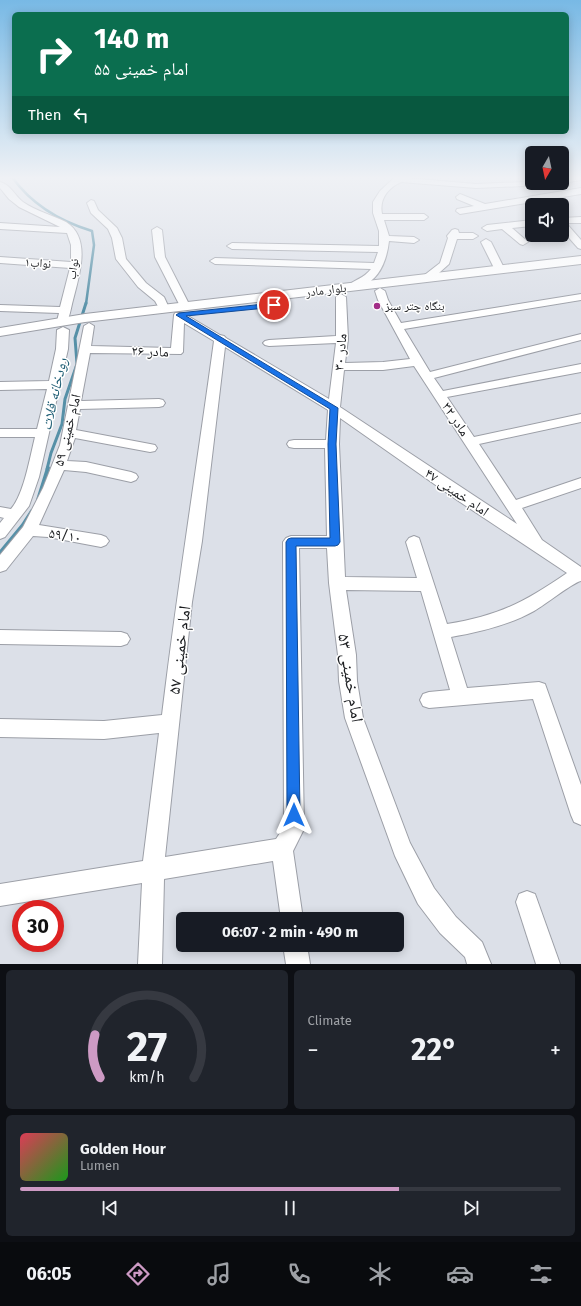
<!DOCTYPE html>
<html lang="en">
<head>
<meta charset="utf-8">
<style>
	:root { --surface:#171b24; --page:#20242c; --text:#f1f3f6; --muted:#9ea1a6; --line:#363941; --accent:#cd9ac4 }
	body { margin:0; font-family:"Fira Sans","Noto Naskh Arabic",sans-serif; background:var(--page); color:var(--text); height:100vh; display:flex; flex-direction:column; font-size:15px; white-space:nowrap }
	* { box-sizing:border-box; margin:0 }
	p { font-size:13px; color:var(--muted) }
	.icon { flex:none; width:22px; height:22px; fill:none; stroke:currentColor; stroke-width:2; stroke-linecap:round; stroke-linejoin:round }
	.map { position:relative; height:964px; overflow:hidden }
	.side { display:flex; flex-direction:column; gap:6px; padding:6px; background:#0d0f14; flex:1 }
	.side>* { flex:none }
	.hud { position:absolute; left:12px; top:12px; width:557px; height:122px; border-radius:6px; box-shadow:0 2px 10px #0003; background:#0b6e4f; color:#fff; overflow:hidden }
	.needle { width:26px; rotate:189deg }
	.tools { position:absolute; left:525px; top:146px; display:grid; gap:8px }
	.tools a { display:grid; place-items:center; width:44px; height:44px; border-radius:6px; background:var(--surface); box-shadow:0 2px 10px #0003; font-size:20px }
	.speed { position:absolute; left:12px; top:900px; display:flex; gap:8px; font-size:20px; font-weight:700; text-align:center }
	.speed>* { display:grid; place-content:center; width:52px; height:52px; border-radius:50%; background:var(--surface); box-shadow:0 2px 10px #0003; line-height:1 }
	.speed .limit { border:6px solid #d22; background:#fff; color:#111 }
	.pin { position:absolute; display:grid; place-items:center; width:34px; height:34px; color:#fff; margin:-17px; border:2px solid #fff; border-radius:50%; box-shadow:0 1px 4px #0007 }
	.me { position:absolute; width:44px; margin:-22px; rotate:0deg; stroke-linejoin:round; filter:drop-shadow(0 0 3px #0008) }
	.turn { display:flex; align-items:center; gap:14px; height:84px; padding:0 16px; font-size:18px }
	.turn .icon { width:52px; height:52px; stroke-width:2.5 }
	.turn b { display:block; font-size:28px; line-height:34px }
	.then { display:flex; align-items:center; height:38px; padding:0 16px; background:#0003; gap:8px; font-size:15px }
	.big { font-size:30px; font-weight:700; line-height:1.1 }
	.side .card { flex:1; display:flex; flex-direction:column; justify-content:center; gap:6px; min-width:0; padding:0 14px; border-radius:6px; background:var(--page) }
	.side .dial { align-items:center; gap:0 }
	.dial svg { height:104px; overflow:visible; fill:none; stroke:var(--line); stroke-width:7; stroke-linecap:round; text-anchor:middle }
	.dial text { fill:var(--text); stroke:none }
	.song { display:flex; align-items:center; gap:12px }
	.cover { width:48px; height:48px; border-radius:6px; background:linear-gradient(135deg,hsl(350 70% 55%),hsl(120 70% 35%)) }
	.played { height:4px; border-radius:2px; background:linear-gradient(90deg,var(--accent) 70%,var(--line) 70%) }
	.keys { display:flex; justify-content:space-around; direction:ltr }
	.heat { display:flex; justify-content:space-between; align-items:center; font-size:22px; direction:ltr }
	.side .tiles { flex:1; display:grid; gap:6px; grid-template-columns:1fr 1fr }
	.card:last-child { grid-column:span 2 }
	.trip { position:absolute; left:176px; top:912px; width:228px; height:40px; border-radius:6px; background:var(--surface); box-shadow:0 2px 10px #0003; font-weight:700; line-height:40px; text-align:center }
	.tab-bar { display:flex; height:64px; justify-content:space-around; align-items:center; background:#090b0e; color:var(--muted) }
	.tab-bar .icon { width:28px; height:28px }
	.tab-bar .current { color:var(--accent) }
	.tab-bar b { font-size:18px; color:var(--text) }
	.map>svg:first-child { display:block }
</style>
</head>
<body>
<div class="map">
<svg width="581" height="964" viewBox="0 0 581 964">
	<rect width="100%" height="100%" fill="#dce0e8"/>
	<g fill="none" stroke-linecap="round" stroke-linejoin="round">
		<path stroke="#5690a7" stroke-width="2.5" d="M 12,177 C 32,205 59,221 92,231 L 94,245 L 86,304"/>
		<polyline stroke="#5690a7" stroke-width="3" points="47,469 51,453 62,424 65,399 77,364 75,338 86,303"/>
		<g stroke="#5690a7" stroke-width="4">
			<polyline points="38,500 48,468"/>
			<polyline points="0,553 23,525 32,511"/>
		</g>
		<g stroke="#9c9fa7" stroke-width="2">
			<g id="minor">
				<path d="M 395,177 L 476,184 L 524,182 L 528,184 L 524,186 L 476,188 L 401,182 C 388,188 379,199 382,214 L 424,214 L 428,217 L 424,220 L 384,220 L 389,236 L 414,237 L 419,240 L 414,243 L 389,241 C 387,259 380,279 362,286 C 357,288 354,289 349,288 L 348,286 C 355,279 363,279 371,269 L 215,264 L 210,261 L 215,258 L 374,263 L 378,252 L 232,249 L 227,246 L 232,243 L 379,246 L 379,231 L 373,213 L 373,202 L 380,191 Z"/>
				<polygon points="570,177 581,177 581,180 562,183 560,183 562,183 562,179"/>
				<path d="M 0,182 C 10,184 15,196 23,202 C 36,211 52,215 66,222 C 92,238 79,276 73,300 C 71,307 70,317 66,323 L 58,323 L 57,321 L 59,313 L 0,311 L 0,305 L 60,307 L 70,268 L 0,263 L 0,257 L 71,262 L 71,245 L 67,233 L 0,229 L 0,223 L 60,227 L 19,207 L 9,199 L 0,188 Z"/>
				<polygon points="581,188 581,194 460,214 456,211 457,209 474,206 457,199 456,197 460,194 485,204"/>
				<polygon points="91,200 94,201 98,210 117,228 122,238 126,259 146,283 164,297 169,308 168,310 160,310 155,301 138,287 116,259 112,238 108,229 91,213 87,203"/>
				<polygon points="581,217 581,223 566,223 581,240 581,249 578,248 562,230 562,218"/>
				<polygon points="532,220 532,226 512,228 528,242 523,245 520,244 502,229 487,231 482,228 487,225"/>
				<polygon points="157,227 162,230 165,257 190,306 189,308 185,309 180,306 155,257 152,230"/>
				<polygon points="455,229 458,230 459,233 473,233 478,236 473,239 457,239 449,264 430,281 422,281 421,279 422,277 440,263 448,238 447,236 452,230"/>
				<polygon points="532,234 542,235 544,237 539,240 533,237"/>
				<polygon points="486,239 491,242 505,270 503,272 497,272 495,270 481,242"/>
				<path d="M 380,288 L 385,291 L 388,300 L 401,323 L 581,294 L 581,300 L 404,329 L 430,372 L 581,334 L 581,340 L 434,378 L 443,391 L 581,364 L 581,372 L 447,397 L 474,437 L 581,414 L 581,422 L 479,444 L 516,500 L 581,478 L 581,488 L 522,508 L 542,540 L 581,567 L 581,581 C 572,583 545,605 534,611 C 509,625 480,632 451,637 L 467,688 L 539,682 L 545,684 L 581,785 L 581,825 L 574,822 L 571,815 L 533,699 L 429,708 L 423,706 L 420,700 L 423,694 L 429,692 L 450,690 L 421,591 L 346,590 L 356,655 L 357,681 L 363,718 L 410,843 L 434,888 L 456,917 L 482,942 L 491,964 L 467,964 L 465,957 L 440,933 L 418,904 L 395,856 L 345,718 L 339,681 L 338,655 L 329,583 L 327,548 L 299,548 L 304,829 L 293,851 L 303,919 L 281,919 L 273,861 L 164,879 L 162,964 L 138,964 L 142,883 L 0,906 L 0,884 L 143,861 L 159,733 L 104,739 L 0,737 L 0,719 L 104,721 L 162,715 C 177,590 197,466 214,341 L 184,323 L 183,352 L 181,354 L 90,353 L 81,401 L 159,399 L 163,400 L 165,403 L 163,406 L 159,407 L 80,409 L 76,430 L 150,444 L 155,445 L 157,448 L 155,451 L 150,452 L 75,438 L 67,461 L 86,462 L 131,472 L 136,474 L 138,477 L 136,480 L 131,482 L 86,472 L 64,470 L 39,525 L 101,535 L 106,537 L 109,541 L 106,545 L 101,547 L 48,537 L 33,536 L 6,570 L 0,572 L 0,555 L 23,527 L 43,488 L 60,445 L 84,326 L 89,323 L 94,326 L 91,346 L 171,348 L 174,315 L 175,313 L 183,313 L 220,335 L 224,336 L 226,338 L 329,399 L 336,343 L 269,346 L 265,345 L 263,343 L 265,341 L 269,340 L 336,336 L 336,297 L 341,294 L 346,297 L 348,339 L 345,363 L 383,362 L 410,359 L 378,300 L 375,291 ZM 225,347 L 328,410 L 326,440 L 294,440 L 289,441 L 287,444 L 289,447 L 294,448 L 325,448 L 327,536 L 291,536 L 286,538 L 283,542 L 284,827 L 276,839 L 165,857 L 192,602 L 202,541 ZM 414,366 L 517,524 L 340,407 L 344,370 L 383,370 ZM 340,418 L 457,500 L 567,573 C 525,602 498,616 447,624 L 419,538 L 414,536 L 409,538 L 406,542 L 417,578 L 345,577 L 339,444 Z"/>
				<path d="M 63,327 L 69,330 L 68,349 L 39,477 L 29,506 L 5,537 L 0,539 L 0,523 L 4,518 L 0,517 L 0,507 L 11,509 C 24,494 30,457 35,437 L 0,437 L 0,429 L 37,429 L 47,389 L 0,390 L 0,382 L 49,381 L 56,349 L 57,330 Z"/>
				<polygon points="0,630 121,632 127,634 130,639 127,644 121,646 0,644"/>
				<polygon points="527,891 535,894 560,964 536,964 516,902 519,894"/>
				<polygon points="283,945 307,945 310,964 286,964"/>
			</g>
		</g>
		<g stroke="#9c9fa7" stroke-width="2">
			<polygon id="major" points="581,256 581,264 85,322 0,336 0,328 85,314"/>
		</g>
		<use href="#minor" fill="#fff" fill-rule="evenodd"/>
		<use href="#major" fill="#fff" fill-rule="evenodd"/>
	</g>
	<linearGradient id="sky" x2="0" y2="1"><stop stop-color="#78b9e5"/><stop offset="0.57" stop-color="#eff1f5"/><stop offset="1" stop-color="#eff1f5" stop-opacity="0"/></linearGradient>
	<rect width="581" height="312" fill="url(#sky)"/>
	<polygon fill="#1a73e8" stroke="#114b97" points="274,303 277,305 276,307 186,316 338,408 336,444 340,542 338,545 335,546 296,546 300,815 298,819 294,821 289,819 287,815 286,542 288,539 291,538 330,538 328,444 330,409 176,315 179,313"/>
	<circle fill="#a22d87" stroke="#fff" stroke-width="1.5" cx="377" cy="306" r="4"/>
	<g text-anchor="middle" stroke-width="3" stroke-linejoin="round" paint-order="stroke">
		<g font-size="12" fill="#1b1d20" stroke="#fff">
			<text transform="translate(38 263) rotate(4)" y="4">نواب۱</text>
			<text transform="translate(73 269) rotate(-82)" y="4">نواب</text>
			<text transform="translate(326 290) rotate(-7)" y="4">بلوار مادر</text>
		</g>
		<g font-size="12" fill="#1b1d20" stroke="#fff" text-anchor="start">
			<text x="385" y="310">بنگاه چتر سبز</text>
		</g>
		<g font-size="14" fill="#1b1d20" stroke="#fff">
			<text transform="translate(150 351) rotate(2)" y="5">مادر ۲۶</text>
			<text transform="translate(340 352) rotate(-85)" y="5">مادر ۳۰</text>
			<text transform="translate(456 419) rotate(56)" y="5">مادر ۳۲</text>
			<text transform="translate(67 430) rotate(-76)" y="5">امام خمینی ۵۹</text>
			<text transform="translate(457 492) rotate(34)" y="5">امام خمینی ۴۷</text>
			<text transform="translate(65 535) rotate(9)" y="5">۵۹/۱۰</text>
		</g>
		<g font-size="15" font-style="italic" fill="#1f5e75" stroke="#fff">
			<text transform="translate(54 394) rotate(-77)" y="5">رودخانه قلات</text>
		</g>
		<g font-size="17" fill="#1b1d20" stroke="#fff">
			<text transform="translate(179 650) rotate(-83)" y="6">امام خمینی ۵۷</text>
			<text transform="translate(351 678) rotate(81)" y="6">امام خمینی ۵۳</text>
		</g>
	</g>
</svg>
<div class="tools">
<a><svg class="needle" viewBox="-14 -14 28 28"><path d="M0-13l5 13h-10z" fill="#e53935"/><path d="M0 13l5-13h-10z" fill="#9ea1a6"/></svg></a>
<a><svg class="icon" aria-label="sound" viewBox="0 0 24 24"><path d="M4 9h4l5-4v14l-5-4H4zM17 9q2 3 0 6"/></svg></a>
</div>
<div class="speed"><div class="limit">30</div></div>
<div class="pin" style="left:274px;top:305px;background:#d93025"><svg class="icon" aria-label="arrive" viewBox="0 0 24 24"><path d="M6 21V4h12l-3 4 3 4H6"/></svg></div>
<svg class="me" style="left:294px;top:815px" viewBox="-20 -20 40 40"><path d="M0-17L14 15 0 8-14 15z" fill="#1a73e8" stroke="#fff" stroke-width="4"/></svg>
<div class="trip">06:07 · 2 min · 490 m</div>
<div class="hud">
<div class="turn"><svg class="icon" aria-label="right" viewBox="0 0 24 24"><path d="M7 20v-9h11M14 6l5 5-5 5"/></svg><div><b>140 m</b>امام خمینی ۵۵</div></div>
<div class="then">Then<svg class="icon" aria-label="left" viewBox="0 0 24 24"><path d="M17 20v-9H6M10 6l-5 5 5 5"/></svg></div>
</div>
</div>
<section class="side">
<div class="tiles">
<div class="card dial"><svg viewBox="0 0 100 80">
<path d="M14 69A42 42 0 1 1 86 69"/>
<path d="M14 69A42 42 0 0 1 10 36" stroke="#cd9ac4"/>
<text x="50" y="56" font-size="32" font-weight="700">27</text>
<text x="50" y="72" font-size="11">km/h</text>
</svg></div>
<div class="card"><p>Climate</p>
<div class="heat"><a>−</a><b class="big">22°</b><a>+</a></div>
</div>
<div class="card">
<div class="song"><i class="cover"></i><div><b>Golden Hour</b><p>Lumen</p></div></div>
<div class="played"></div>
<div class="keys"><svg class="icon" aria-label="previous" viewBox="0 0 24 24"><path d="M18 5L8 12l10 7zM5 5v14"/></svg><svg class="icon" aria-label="pause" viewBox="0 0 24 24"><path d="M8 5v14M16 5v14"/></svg><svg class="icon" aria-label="next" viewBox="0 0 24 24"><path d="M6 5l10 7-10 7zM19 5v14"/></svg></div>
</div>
</div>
</section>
<nav class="tab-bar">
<b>06:05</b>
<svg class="icon current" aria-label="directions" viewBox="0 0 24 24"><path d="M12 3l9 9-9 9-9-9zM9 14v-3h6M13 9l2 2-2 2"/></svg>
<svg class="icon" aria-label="music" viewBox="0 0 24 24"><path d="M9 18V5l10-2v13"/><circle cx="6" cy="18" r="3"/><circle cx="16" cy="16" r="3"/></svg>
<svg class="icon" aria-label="phone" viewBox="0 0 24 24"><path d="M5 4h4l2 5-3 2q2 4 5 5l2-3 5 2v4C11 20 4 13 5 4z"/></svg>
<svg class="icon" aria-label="climate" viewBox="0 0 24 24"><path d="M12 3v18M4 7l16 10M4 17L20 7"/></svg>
<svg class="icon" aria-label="car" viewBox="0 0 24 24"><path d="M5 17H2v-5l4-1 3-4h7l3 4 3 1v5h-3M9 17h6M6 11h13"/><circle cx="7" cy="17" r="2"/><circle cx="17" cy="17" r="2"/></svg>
<svg class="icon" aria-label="filters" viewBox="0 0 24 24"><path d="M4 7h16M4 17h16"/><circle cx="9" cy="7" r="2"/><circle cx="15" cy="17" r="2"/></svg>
</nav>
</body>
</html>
